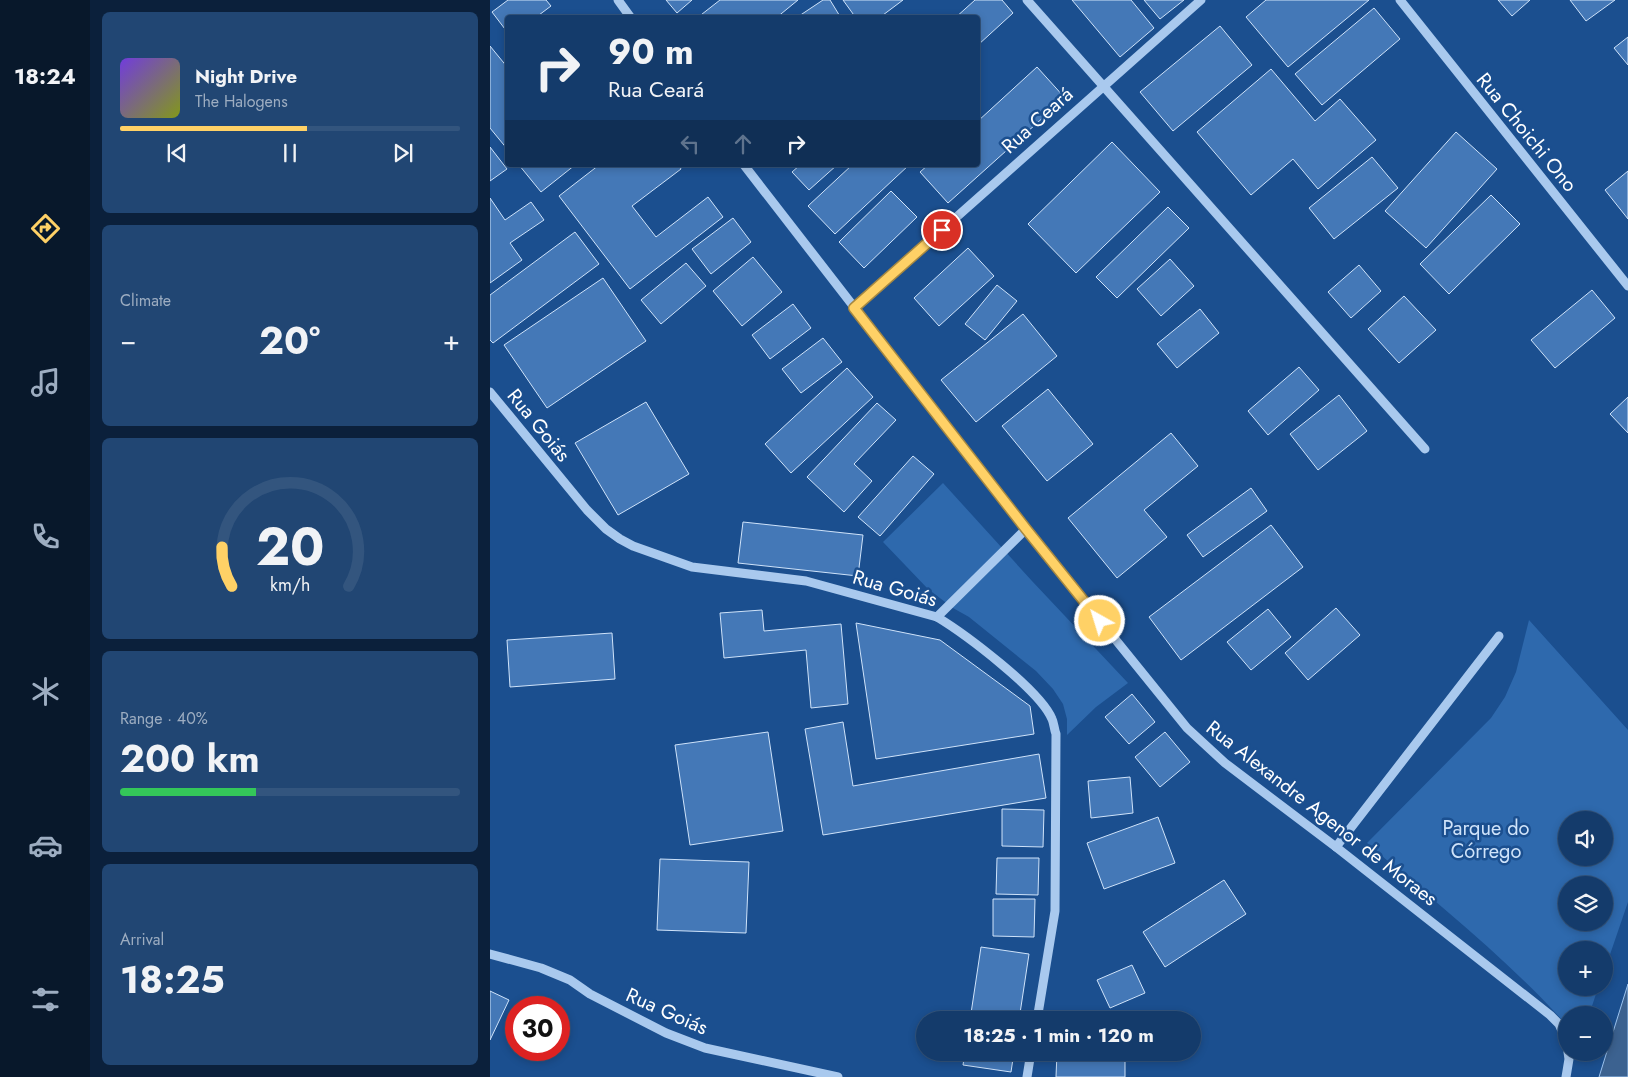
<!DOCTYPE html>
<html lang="en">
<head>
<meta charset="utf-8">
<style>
	:root { --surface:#143b6b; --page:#214673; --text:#f1f3f6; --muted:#9dadc1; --line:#33557e; --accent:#ffd166 }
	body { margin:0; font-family:Jost,sans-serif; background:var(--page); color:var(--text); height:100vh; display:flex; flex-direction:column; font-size:19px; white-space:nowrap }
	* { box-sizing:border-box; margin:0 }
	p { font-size:16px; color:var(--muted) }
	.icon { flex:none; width:28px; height:28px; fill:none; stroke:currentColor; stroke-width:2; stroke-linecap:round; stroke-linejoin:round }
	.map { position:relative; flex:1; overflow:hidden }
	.side { display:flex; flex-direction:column; gap:12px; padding:12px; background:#0b203b; width:400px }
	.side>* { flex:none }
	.guide { position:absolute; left:15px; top:15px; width:475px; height:152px; border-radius:5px; box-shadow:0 2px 8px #0003,0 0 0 1px var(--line); background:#143b6b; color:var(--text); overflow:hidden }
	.fabs { position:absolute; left:1068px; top:811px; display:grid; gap:10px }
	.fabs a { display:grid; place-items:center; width:55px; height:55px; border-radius:50%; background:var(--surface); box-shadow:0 2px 8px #0003,0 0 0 1px var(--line); font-size:25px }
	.speed { position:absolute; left:15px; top:996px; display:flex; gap:10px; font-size:25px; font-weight:700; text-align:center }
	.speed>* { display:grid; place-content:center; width:65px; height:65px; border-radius:50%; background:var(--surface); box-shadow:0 2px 8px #0003,0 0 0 1px var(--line); line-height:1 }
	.speed .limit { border:8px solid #d22; background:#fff; color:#111 }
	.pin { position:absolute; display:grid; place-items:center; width:42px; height:42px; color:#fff; margin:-21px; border:2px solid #fff; border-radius:50%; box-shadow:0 1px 5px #0007 }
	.me { position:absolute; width:55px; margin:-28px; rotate:321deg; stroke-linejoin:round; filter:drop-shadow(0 0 4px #0008) }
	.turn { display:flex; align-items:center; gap:18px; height:105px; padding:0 20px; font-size:22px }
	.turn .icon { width:65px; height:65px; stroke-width:2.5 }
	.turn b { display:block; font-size:35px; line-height:42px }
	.lanes { display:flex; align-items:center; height:48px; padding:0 20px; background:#0003; justify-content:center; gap:25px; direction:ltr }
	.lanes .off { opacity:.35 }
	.big { font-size:38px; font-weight:700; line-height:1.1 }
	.side .tile { flex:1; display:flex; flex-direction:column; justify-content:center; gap:8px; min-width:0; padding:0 18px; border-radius:8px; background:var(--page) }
	.side .dial { align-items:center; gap:0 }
	.dial svg { height:130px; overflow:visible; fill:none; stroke:var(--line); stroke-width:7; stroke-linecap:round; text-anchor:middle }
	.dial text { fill:var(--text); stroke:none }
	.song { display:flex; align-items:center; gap:15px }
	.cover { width:60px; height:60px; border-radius:8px; background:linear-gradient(135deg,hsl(260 70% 55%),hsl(70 70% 35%)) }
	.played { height:5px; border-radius:2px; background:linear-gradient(90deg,var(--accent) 55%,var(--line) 55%) }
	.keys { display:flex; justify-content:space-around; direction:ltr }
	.heat { display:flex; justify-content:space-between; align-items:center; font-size:28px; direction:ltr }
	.charge { height:8px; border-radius:4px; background:linear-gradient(90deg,#34c759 40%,var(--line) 0) }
	.trip { position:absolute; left:426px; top:1011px; width:285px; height:50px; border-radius:25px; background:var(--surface); box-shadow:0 2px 8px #0003,0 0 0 1px var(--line); font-weight:700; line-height:50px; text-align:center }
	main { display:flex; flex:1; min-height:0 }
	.tab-bar { display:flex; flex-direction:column; width:90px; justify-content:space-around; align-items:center; background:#08182b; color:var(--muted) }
	.tab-bar .icon { width:35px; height:35px }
	.tab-bar .current { color:var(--accent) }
	.tab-bar b { font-size:22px; color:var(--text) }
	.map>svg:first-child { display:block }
</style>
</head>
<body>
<main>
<nav class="tab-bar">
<b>18:24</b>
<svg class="icon current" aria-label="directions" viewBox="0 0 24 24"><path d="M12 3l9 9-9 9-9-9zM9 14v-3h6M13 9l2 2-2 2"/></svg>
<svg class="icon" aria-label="music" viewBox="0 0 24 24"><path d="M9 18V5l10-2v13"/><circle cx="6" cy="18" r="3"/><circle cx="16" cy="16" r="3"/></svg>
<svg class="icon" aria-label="phone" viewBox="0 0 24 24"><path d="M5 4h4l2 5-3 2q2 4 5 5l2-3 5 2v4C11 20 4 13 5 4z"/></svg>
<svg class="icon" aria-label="climate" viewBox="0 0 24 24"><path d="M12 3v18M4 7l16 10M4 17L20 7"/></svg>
<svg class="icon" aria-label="car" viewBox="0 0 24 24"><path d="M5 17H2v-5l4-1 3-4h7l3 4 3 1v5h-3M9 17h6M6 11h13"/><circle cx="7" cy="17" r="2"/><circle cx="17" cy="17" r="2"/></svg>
<svg class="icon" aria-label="filters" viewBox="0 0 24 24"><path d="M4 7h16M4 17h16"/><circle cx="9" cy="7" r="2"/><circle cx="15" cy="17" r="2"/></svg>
</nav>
<section class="side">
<div class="tile">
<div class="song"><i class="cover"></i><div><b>Night Drive</b><p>The Halogens</p></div></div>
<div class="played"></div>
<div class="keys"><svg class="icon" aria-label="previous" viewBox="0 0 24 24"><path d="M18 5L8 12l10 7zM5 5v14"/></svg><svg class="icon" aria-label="pause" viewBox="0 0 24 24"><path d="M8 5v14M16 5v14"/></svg><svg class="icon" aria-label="next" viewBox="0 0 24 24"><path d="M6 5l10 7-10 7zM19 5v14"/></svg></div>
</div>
<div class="tile"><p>Climate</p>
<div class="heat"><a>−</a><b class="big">20°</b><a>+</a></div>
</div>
<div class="tile dial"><svg viewBox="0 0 100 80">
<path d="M14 69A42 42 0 1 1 86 69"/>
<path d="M14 69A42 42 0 0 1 8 45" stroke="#ffd166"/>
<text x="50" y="56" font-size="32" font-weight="700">20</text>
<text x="50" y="72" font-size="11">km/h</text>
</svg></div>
<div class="tile"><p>Range · 40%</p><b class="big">200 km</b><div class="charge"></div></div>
<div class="tile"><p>Arrival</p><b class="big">18:25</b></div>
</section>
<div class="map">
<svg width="1138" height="1077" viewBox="0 0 1138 1077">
	<rect width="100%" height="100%" fill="#1b4f8f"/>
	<g fill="#2e69ad" fill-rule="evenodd">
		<polygon points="453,483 542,581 638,683 606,707 577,735 577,719 573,704 563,689 546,671 479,617 463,608 438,589 393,542"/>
		<path d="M 1039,620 L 1138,730 L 1138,902 L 1114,972 L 1114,950 L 1076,950 L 1076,988 L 1108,988 L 1099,1015 L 1076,1015 L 1076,1029 L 1074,1022 C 1014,956 944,901 877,843 L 1001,718 L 1015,697 L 1026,672 ZM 1076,820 L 1114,820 L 1114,858 L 1076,858 ZM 1076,885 L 1114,885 L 1114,922 L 1076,922 Z"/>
	</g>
	<polygon fill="#3c6290" stroke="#9cc4f0" points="1138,984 1138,1077 1109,1077"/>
	<g fill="#4478b7" stroke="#cfe3fa">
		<polygon points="18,0 56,0 61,6 45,18 18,18 18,33 2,12"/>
		<polygon points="176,0 202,0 187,13"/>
		<polygon points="230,0 308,0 286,18 207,18"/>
		<polygon points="333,0 340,0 351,18 306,18"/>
		<polygon points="353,0 413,0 389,18 366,18"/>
		<polygon points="485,0 512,0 523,13 488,45 488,18 465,18"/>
		<polygon points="582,0 641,0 664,28 630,57"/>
		<polygon points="654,0 694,0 670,19"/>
		<polygon points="776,0 879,0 798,67 756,17"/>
		<polygon points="1008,0 1040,0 1022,16"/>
		<polygon points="1080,0 1125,0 1096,21"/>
		<polygon points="884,8 910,39 832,105 805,74"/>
		<polygon points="730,26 762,65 683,131 650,92"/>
		<polygon points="1138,37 1138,65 1124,48"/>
		<polygon points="0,46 18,68 18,150 0,128"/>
		<polygon points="547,67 575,98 458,203 430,172 438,165 488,165 488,121"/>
		<polygon points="781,69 825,121 850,99 886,140 828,189 803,159 761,195 707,132"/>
		<polygon points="966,132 1007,169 936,248 895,211"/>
		<polygon points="622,142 670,192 586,273 538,224"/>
		<polygon points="0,147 17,169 0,181"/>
		<polygon points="882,157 908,188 844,239 819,208"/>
		<polygon points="29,165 85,165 51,192"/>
		<polygon points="109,165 189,165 191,169 142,206 166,237 218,197 233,217 140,289 69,196"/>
		<polygon points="310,165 347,165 319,190 302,172"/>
		<polygon points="362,165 419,165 345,234 318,206"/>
		<polygon points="1138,171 1138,219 1115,190"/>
		<polygon points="401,191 427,217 374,268 349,242"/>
		<polygon points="1001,195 1030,224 959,294 930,264"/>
		<polygon points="0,198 15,220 41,202 54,220 20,243 32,260 0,283"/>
		<polygon points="678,207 699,228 627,298 606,277"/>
		<polygon points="243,218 261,242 221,274 202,249"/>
		<polygon points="85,232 109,264 3,343 0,340 0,295"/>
		<polygon points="478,248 504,276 449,326 424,298"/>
		<polygon points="263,257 292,292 252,326 223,291"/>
		<polygon points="680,259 704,286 671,316 647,289"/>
		<polygon points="196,263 216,286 171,324 151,300"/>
		<polygon points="869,265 891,291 861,318 838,292"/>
		<polygon points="113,278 156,341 57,408 14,345"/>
		<polygon points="507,285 527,301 495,340 475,324"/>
		<polygon points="1102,290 1125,318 1065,368 1041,340"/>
		<polygon points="914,296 946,330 909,363 878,329"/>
		<polygon points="303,304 321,328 280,359 262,335"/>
		<polygon points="710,309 729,333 687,368 667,344"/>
		<polygon points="533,314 567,356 486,422 451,380"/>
		<polygon points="333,338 352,362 311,393 292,369"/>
		<polygon points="809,367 829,390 778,435 758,411"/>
		<polygon points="357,368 383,397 301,473 275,444"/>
		<polygon points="558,389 603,444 557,481 512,426"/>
		<polygon points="849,395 877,431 828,470 800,434"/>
		<polygon points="1138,397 1138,433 1120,414"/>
		<polygon points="156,402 199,474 128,515 85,443"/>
		<polygon points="387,403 406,420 364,464 382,481 354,512 317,477"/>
		<polygon points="681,433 708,466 654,510 677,537 627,578 578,518"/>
		<polygon points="423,456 444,474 390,536 368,517"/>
		<polygon points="761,488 777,511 713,557 697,535"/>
		<polygon points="253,522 373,535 368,576 248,563"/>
		<polygon points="781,525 813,567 691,660 659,617"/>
		<polygon points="846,608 870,635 818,680 795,653"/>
		<polygon points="778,609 801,637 761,670 737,642"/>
		<polygon points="272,610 274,631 351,624 358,704 321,708 316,650 234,658 230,613"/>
		<polygon points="366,623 450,640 540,706 544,734 386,759"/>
		<polygon points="122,633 125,679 20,687 17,640"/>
		<polygon points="642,694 665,722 639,744 615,717"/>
		<polygon points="353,722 363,786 549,754 556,798 333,835 315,729"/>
		<polygon points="278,732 293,831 200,845 185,745"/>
		<polygon points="675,732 700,762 670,787 645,757"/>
		<polygon points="640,777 643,813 601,818 598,781"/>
		<polygon points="512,809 554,810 553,847 512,846"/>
		<polygon points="668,817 685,863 614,889 597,843"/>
		<polygon points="507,858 549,858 548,895 506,894"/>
		<polygon points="170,859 259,862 256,933 167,930"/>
		<polygon points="734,880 756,914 675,967 653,932"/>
		<polygon points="503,899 545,899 544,937 503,936"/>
		<polygon points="491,947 539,954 529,1020 480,1020"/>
		<polygon points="642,965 655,993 620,1008 607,980"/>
		<polygon points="0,991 19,1000 0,1040"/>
		<polygon points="475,1052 524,1052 521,1072 473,1065"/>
		<polygon points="567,1052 635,1052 635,1077 566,1077"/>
	</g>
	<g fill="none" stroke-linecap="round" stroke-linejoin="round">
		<g stroke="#a9c9ee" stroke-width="9">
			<polyline points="128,0 141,18"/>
			<polyline points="537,0 935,449"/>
			<polyline points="910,0 1138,286"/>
			<polyline points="254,165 536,529 697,728 735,763 846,847 1060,1015 1069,1024 1076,1040"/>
			<polyline points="364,308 711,0"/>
			<path d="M 0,392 L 97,510 L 116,529 L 130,539 L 143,546 L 202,567 L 316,581 L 447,617 C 475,634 550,690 562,719 C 564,723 564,729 566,734 L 565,911 L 547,1020"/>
			<polyline points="447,617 536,529"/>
			<polyline points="846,847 1009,636"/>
			<polyline points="0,954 51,968 80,980 100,994 176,1033 215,1048 348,1077"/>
			<polyline points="537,1077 541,1052"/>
			<polyline points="1076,1077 1079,1059 1078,1052"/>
		</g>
	</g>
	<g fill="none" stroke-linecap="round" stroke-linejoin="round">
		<g stroke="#a68842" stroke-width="12">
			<polyline id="route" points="452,230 364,308 536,529 610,621"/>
		</g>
		<use href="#route" stroke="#ffd166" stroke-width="9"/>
	</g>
	<g text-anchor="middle" stroke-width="5" stroke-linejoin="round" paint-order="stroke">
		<g font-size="20" fill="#fff" stroke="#1b4f8f">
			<text transform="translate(547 120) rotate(-42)" y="7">Rua Ceará</text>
			<text transform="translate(1037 132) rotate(51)" y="7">Rua Choichi Ono</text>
			<text transform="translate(49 425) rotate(51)" y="7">Rua Goiás</text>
			<text transform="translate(405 588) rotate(16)" y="7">Rua Goiás</text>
			<text transform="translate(832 813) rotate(38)" y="7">Rua Alexandre Agenor de Moraes</text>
			<text transform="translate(177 1011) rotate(24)" y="7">Rua Goiás</text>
		</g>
		<g font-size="20" fill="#cfe3fa" stroke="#1b4f8f">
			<text x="996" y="835">Parque do<tspan x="996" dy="23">Córrego</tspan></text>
		</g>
	</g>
</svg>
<div class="fabs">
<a><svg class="icon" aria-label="sound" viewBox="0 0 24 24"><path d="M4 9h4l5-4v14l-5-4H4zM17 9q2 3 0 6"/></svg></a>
<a><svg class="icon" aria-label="layers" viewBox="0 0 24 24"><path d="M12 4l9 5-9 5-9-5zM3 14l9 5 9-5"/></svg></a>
<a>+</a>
<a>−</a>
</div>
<div class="speed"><div class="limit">30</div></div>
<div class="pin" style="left:452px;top:230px;background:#d93025"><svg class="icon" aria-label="arrive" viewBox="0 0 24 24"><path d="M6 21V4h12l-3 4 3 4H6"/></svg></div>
<svg class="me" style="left:610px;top:621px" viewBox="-20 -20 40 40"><circle r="17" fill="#ffd166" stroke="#fff" stroke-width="3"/><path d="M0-11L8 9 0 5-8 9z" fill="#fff"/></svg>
<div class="trip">18:25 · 1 min · 120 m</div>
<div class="guide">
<div class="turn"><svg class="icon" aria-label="right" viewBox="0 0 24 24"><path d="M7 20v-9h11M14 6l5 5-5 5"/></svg><div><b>90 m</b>Rua Ceará</div></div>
<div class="lanes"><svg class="icon off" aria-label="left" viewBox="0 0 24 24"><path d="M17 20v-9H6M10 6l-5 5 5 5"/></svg><svg class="icon off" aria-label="ahead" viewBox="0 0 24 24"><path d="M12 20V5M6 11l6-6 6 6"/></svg><svg class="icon" aria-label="right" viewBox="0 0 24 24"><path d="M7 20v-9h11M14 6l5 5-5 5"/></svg></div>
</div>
</div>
</main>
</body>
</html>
